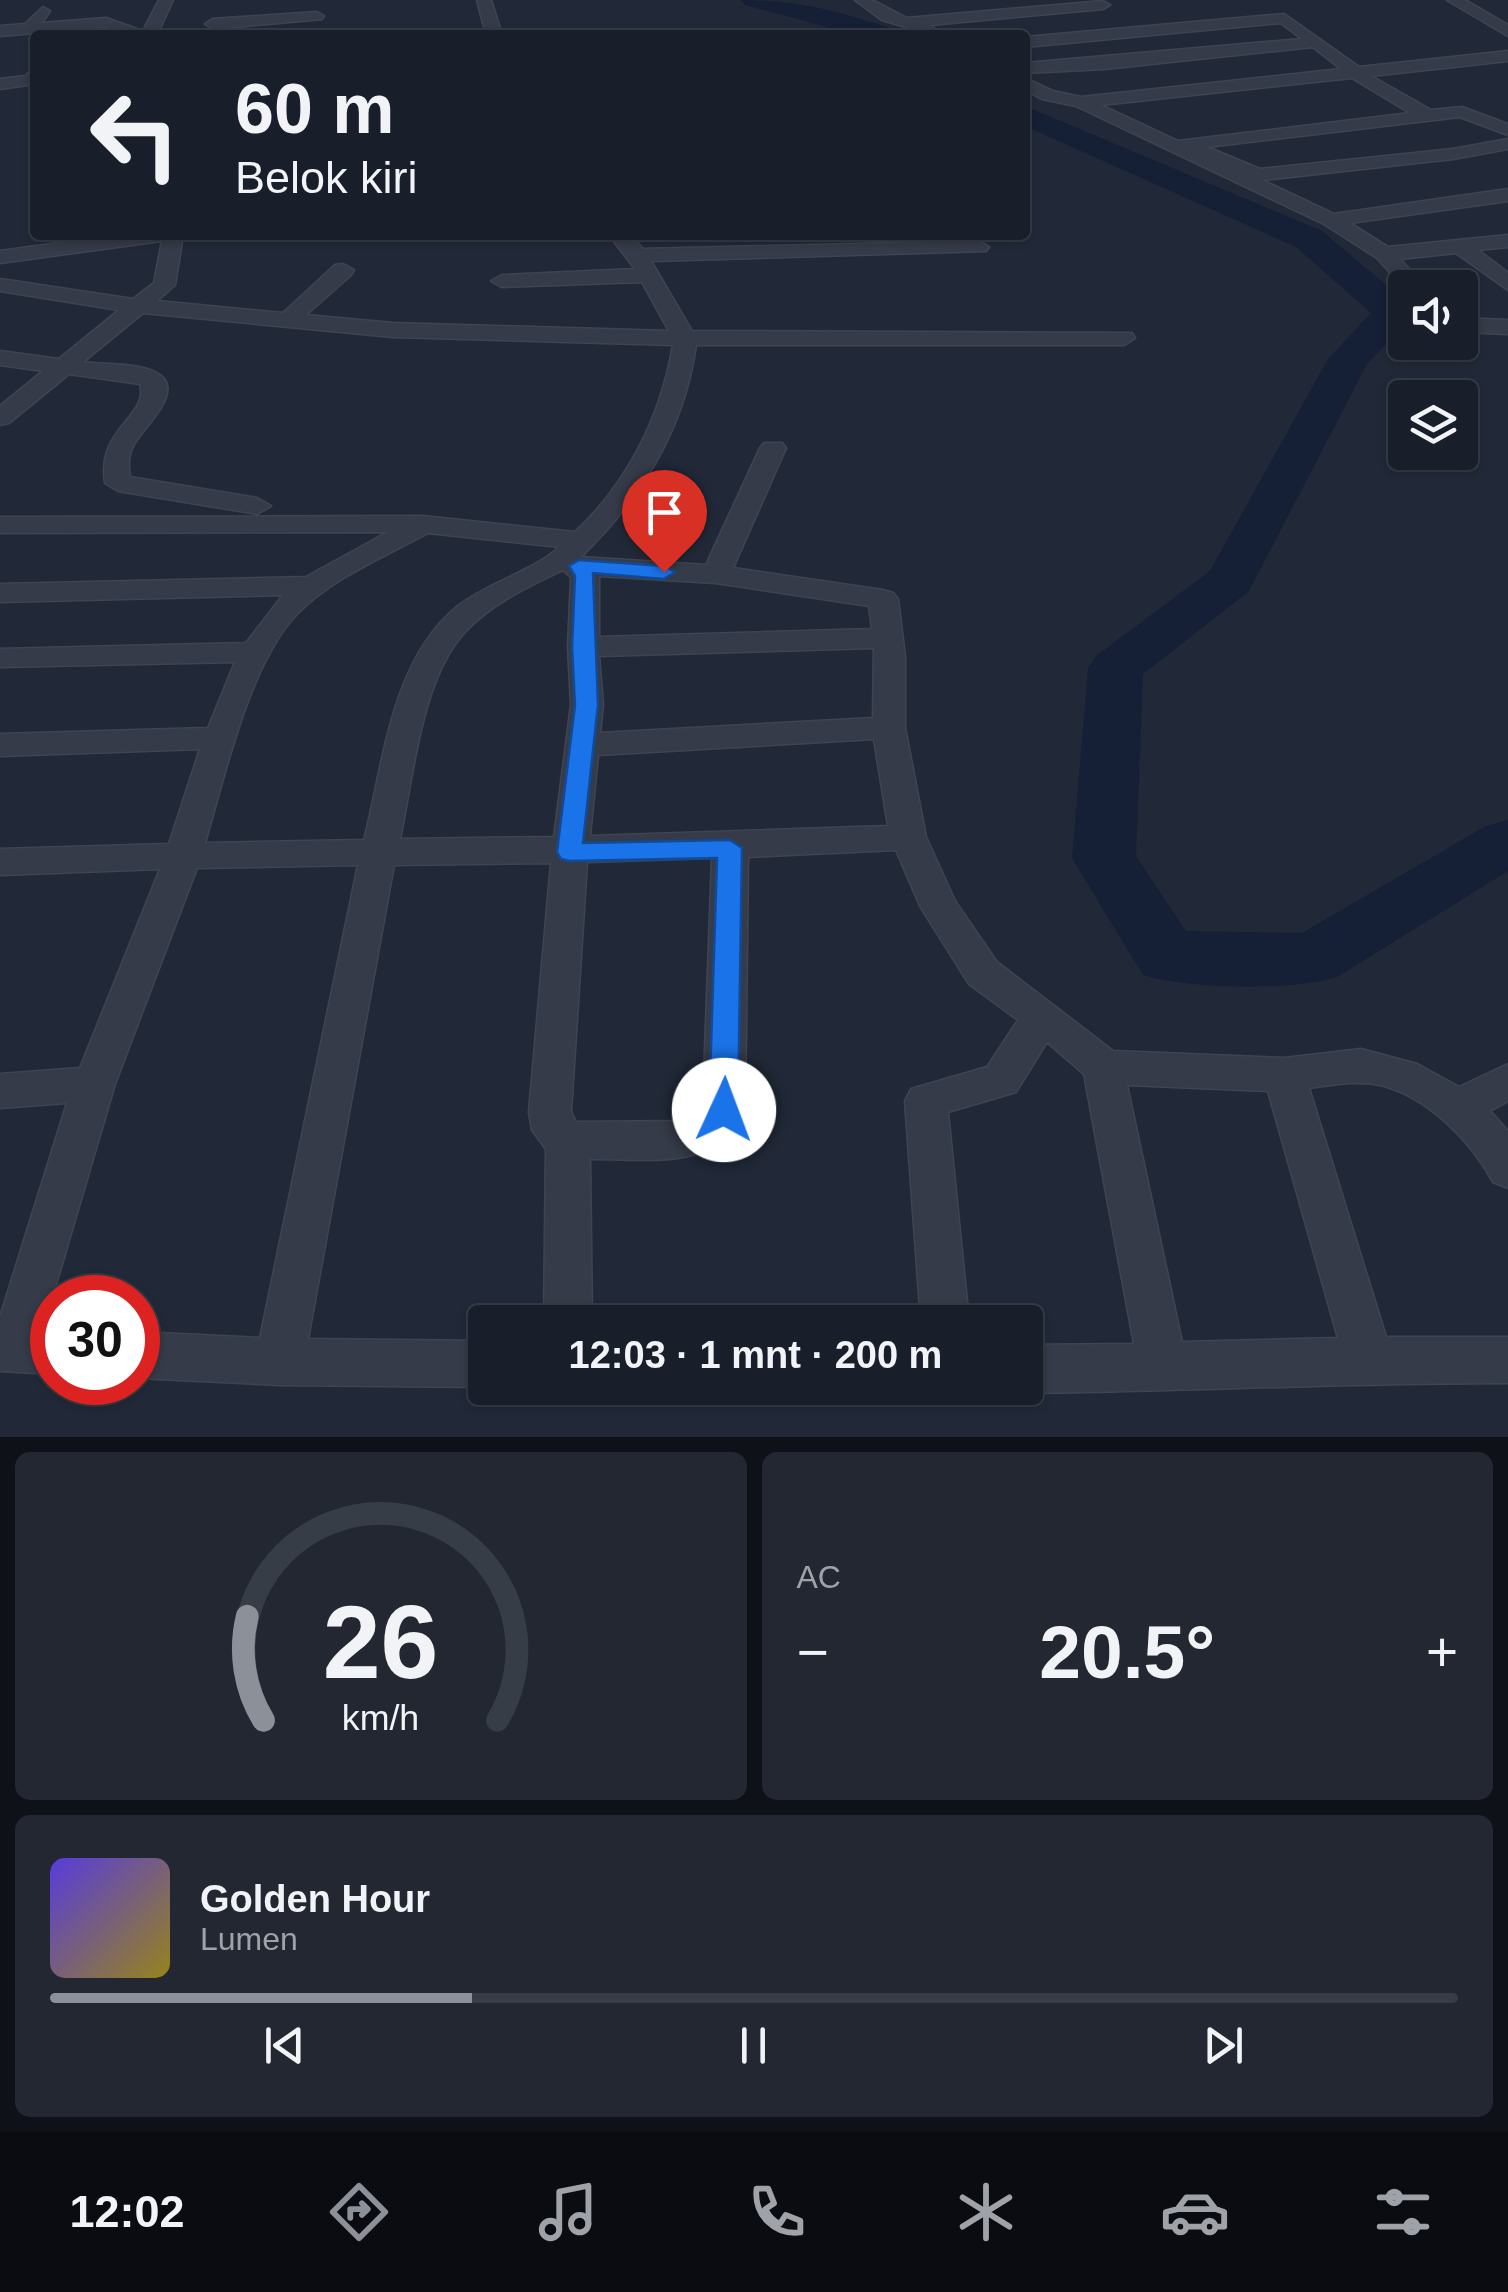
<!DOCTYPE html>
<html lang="id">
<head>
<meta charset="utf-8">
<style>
	:root { --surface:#191f2a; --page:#222732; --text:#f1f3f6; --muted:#9fa2a8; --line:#373d47; --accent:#8c9099 }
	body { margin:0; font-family:Helvetica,sans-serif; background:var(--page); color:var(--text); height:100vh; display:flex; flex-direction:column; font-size:38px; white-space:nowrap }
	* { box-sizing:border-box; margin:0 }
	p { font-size:32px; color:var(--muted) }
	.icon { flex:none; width:55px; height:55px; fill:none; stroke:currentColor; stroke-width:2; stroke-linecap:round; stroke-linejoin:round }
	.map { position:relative; height:1437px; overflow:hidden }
	.side { display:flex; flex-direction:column; gap:15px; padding:15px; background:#0e1117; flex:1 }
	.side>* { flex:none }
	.top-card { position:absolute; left:30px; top:30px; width:1000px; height:210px; border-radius:10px; box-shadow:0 2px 8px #0004,0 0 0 2px var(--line); background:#191f2a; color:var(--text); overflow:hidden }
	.tools { position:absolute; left:1388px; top:270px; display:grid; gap:20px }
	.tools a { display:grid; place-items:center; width:90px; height:90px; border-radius:10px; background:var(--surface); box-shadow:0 2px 8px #0004,0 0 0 2px var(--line); font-size:50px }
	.speed { position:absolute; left:30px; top:1275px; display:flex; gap:20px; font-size:50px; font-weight:700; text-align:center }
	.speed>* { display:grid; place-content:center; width:130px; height:130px; border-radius:50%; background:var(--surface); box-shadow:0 2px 8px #0004,0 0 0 2px var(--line); line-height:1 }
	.speed .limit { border:15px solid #d22; background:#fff; color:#111 }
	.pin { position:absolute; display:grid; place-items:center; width:85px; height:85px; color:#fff; margin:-102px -42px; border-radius:50% 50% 50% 0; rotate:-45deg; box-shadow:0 0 10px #0007 }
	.pin .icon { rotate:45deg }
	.me { position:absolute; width:110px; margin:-55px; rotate:2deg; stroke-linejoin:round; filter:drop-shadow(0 0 8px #0008) }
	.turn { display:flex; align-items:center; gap:35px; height:210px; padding:0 40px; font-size:45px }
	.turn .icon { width:130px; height:130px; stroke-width:2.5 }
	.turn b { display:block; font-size:70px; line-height:85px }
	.big { font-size:75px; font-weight:600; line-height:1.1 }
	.side .tile { flex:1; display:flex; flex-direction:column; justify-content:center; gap:15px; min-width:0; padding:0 35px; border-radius:15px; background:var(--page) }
	.side .dial { align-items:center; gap:0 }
	.dial svg { height:260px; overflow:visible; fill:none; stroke:var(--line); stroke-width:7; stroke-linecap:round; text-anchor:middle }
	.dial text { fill:var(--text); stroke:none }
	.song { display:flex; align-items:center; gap:30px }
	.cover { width:120px; height:120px; border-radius:15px; background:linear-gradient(135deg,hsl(250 70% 55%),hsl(50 70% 35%)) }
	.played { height:10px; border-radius:5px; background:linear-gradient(90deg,var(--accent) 30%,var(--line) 30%) }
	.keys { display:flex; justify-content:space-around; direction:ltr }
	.heat { display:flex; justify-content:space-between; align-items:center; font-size:55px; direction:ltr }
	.side .tiles { flex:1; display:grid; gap:15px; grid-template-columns:1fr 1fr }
	.tile:last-child { grid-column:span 2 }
	.trip { position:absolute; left:468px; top:1305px; width:575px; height:100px; border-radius:10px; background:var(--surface); box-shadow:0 2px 8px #0004,0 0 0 2px var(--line); font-weight:600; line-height:100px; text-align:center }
	.tabs { display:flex; height:160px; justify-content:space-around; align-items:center; background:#0a0c11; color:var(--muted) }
	.tabs .icon { width:70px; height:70px }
	.tabs .active { color:var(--accent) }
	.tabs b { font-size:45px; color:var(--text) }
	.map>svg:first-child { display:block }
</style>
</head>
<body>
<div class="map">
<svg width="1508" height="1437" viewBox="0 0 1508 1437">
	<rect width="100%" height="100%" fill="#212938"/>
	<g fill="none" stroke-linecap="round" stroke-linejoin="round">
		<g fill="#151f35" fill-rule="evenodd">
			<path d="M 741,0 C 798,0 838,11 892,29 L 896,35 L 856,35 L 745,5 Z"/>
			<path d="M 1025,106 L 1322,231 L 1405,301 L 1405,324 L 1367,364 L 1249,591 L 1143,674 L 1136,856 L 1186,931 L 1302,933 L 1486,826 L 1508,820 L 1508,871 L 1337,977 C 1294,991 1186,989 1143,975 L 1072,858 L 1088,668 L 1096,656 L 1210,571 L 1328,359 L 1371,313 L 1296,247 L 1025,126 Z"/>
		</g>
		<g stroke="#3e4452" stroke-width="3">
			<g id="minor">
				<polygon points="159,0 173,0 157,35 127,35 105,27 0,36 0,26 25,24 43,7 50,11 42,23 106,18 143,31"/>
				<polygon points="477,0 491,0 502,35 486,35"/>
				<polygon points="855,0 872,0 907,18 1103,1 1110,5 1103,9 930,25 934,28 926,33 882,20"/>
				<polygon points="1447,0 1465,0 1508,25 1508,36"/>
				<polygon points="317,12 324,16 322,19 213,29 205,24 213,19"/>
				<path d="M 1284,14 L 1359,67 L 1508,51 L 1508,61 L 1371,76 L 1431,110 L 1462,107 L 1508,124 L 1508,135 L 1460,117 L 1207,147 L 1260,169 L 1453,149 L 1508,139 L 1508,149 L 1453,159 L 1262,180 L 1334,214 L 1508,189 L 1508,201 L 1350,223 L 1388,247 L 1508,235 L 1508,247 L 1478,250 L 1508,273 L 1508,290 L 1456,253 L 1400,259 L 1426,288 L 1405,289 L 1377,258 L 1324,224 L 1076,106 L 1042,99 L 1025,90 L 1025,78 L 1053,91 L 1081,97 L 1341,69 L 1313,47 L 1104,69 L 1025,73 L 1025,63 L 1302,39 L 1281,23 L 1025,47 L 1025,37 ZM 1352,78 L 1410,113 L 1178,141 L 1101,105 Z"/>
				<polygon points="35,67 35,84 0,89 0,79 25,76"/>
				<path d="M 117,235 L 183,235 L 175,285 L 157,301 L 283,313 L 335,265 L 343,264 L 354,270 L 351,275 L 306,315 L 393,323 L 669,331 L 642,282 L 502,287 L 491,281 L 502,275 L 635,269 L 609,235 L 630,235 L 643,249 L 979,241 L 989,247 L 986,251 L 651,261 L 692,331 L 1132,333 L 1135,338 L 1124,345 L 696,345 C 684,430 641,498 581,557 L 706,565 L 760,448 L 764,443 L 782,443 L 786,448 L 733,568 L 883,590 L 893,593 L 898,599 L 905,657 L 905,728 L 926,837 L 955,901 L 997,962 L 1113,1051 L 1284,1058 L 1361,1049 L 1417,1064 L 1459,1087 L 1508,1064 L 1508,1101 L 1490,1111 L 1508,1131 L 1508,1188 L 1493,1182 C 1472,1142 1427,1096 1380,1085 C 1357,1080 1332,1085 1309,1088 L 1386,1337 L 1508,1337 L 1508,1383 C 1346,1383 1186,1391 1025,1393 L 1012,1388 L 1025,1388 L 1025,1345 L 1134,1344 L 1084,1074 L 1047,1042 L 1016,1092 L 948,1112 L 969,1322 L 921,1322 L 905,1101 L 911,1089 L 987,1067 L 1018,1020 L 969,984 L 920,906 L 896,850 L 748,857 L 745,1111 C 715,1173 648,1158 590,1159 L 592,1322 L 544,1322 L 546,1149 L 532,1130 L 529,1112 L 551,863 L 394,865 L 308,1339 L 485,1341 L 485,1387 L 279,1385 L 138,1378 L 138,1332 L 260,1338 L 358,865 L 197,868 L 115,1084 L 52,1298 L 44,1327 L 52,1328 L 52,1374 L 0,1371 L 0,1317 L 67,1103 L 0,1108 L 0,1074 L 80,1068 L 160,869 L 0,875 L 0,849 L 169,844 L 200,749 L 0,756 L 0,734 L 208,728 L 235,662 L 0,667 L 0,649 L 246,643 L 283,595 L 0,602 L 0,584 L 306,577 L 388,532 L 0,533 L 0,517 L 423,516 L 575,532 C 628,483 661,416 673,345 L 393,337 L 143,313 L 83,362 C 105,365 136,363 155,372 C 190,389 141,429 133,446 C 128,456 128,466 130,477 L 257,498 L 271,506 L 257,514 L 118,491 L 105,483 C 96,428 150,416 140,384 L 69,374 L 9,423 L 0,425 L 0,406 L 43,371 L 0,365 L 0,351 L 59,359 L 119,310 L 0,291 L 0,279 L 133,299 L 154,283 L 162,241 L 0,263 L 0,251 ZM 428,533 L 559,547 C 536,570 487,583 458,606 C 391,660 384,762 364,840 L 205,843 C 224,778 250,662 297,614 C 332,578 384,557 428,533 ZM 563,570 L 571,577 L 568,647 L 571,705 L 554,837 L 400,839 C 413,778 421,679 465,632 C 491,604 529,586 563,570 ZM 599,576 L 716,583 L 869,606 L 872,629 L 599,637 ZM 874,648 L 873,718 L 600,733 L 603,705 L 599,656 ZM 874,739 L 888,826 L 590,836 L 598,755 ZM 712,858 L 703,1106 L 686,1121 L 576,1122 L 571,1112 L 587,862 ZM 1127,1085 L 1268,1091 L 1338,1338 L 1182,1342 Z"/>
				<polygon points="1460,318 1508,320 1508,334 1460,332"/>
			</g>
		</g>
		<use href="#minor" fill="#353b48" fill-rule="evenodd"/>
	</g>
	<polygon fill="#1a73e8" stroke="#114b97" stroke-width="2.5" points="579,560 664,566 675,572 664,579 593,573 598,705 583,843 730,840 742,848 738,1110 734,1119 724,1123 713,1119 709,1110 717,858 570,861 561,859 557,852 575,705 572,647 575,576 569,566"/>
</svg>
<div class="tools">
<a><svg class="icon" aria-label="sound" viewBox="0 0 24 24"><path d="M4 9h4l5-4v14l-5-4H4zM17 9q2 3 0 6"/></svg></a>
<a><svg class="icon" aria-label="layers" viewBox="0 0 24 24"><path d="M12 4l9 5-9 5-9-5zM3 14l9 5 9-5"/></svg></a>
</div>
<div class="speed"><div class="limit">30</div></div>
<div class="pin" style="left:664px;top:572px;background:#d93025"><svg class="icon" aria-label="arrive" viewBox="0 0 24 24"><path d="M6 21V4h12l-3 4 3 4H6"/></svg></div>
<svg class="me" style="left:724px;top:1110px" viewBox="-20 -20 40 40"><circle r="19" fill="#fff"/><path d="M0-13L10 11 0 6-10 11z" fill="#1a73e8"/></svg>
<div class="trip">12:03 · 1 mnt · 200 m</div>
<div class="top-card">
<div class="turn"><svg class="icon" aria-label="left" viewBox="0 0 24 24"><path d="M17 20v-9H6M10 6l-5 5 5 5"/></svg><div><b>60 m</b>Belok kiri</div></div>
</div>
</div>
<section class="side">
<div class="tiles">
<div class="tile dial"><svg viewBox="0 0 100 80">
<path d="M14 69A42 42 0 1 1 86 69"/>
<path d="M14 69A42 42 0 0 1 9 37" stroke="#8c9099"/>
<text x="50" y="56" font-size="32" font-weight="700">26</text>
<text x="50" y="72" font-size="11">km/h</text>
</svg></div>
<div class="tile"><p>AC</p>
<div class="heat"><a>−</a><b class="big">20.5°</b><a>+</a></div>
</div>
<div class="tile">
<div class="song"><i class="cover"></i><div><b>Golden Hour</b><p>Lumen</p></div></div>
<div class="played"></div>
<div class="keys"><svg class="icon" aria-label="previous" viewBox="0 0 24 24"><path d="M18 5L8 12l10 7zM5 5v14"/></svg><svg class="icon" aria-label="pause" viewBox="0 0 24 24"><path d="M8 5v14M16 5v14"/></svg><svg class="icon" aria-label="next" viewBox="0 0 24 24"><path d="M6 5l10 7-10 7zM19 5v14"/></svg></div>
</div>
</div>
</section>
<nav class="tabs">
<b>12:02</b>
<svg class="icon active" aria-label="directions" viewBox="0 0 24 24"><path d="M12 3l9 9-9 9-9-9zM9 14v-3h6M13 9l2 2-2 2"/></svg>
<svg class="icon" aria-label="music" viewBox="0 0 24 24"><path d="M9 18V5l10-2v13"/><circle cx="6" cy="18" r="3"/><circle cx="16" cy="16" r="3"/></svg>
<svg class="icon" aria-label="phone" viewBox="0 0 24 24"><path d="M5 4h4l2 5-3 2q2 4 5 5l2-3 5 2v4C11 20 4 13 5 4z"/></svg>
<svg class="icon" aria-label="climate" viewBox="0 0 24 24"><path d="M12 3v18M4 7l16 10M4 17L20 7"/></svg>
<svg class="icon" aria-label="car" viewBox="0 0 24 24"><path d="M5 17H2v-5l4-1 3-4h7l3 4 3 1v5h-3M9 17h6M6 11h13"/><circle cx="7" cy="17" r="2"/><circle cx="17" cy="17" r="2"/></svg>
<svg class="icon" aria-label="filters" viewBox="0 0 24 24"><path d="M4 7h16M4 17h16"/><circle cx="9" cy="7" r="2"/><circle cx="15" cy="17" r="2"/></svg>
</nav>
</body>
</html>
